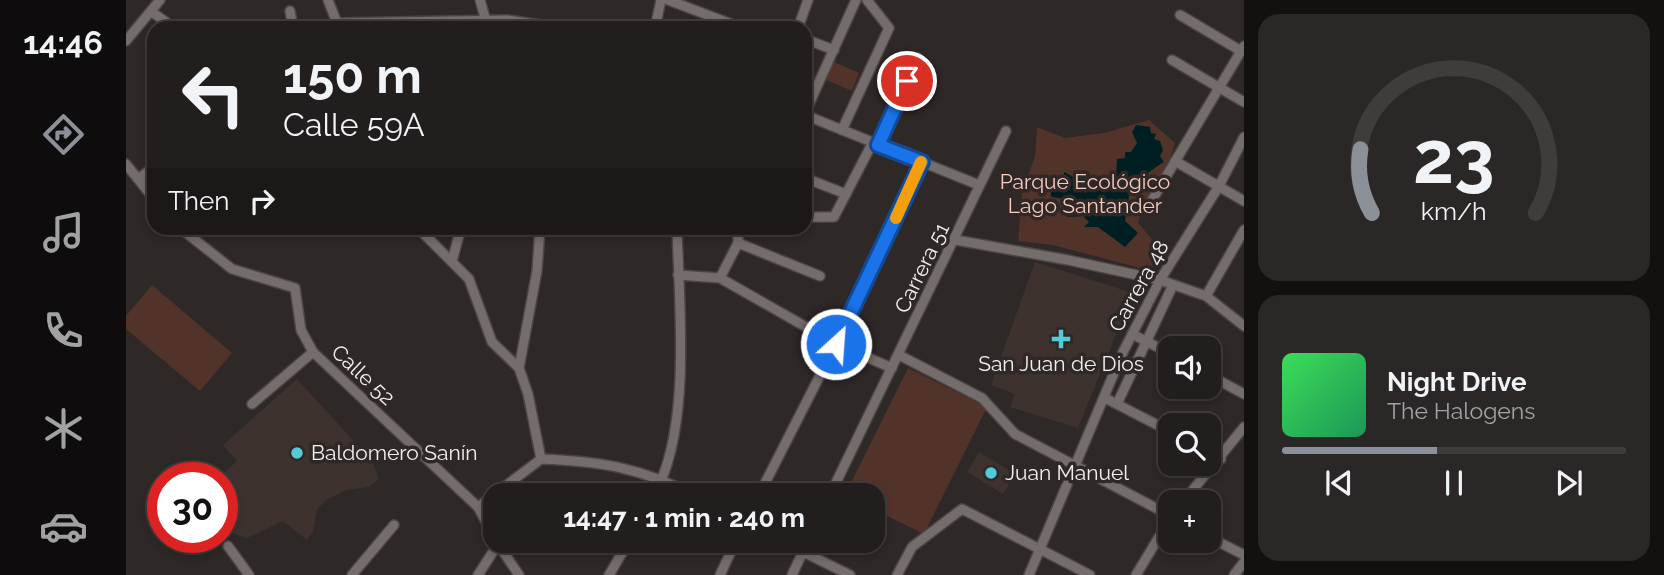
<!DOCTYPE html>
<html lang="en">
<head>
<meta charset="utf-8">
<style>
	:root { --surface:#221e1d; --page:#2a2726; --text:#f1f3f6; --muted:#a2a2a4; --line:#3f3c3b; --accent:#8c9099 }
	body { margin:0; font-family:Raleway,sans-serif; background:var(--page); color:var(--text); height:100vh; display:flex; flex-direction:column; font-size:26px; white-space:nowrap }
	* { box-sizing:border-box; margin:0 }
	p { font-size:23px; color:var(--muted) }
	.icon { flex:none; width:38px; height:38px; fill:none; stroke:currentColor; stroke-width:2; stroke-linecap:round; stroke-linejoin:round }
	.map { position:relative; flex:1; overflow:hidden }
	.panel { display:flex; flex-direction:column; gap:14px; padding:14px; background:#131010; width:420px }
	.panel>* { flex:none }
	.hud { position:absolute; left:21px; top:21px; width:665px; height:214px; border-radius:21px; box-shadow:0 4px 10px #0003,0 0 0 2px var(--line); background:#221e1d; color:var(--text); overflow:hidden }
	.buttons { position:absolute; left:1032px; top:336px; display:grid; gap:14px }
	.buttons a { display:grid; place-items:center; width:63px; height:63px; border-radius:14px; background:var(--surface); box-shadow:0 4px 10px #0003,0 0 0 2px var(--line); font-size:35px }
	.speed { position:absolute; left:21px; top:462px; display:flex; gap:14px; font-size:35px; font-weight:700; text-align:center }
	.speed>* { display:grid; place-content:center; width:91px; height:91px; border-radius:50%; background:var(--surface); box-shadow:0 4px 10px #0003,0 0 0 2px var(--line); line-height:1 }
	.speed .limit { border:10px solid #d22; background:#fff; color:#111 }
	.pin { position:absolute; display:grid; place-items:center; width:60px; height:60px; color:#fff; margin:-30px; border:4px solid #fff; border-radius:50%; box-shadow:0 2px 7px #0007 }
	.me { position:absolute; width:77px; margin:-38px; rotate:26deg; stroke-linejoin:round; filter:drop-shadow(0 0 5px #0008) }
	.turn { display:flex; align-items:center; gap:24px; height:147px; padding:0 21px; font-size:32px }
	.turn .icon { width:91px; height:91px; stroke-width:2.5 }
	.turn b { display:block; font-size:49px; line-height:60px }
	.then { display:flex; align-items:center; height:66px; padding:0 21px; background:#0003; gap:14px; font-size:26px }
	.panel .card { flex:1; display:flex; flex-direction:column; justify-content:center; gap:10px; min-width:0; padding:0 24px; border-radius:21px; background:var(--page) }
	.panel .dial { align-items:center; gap:0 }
	.dial svg { height:182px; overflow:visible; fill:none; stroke:var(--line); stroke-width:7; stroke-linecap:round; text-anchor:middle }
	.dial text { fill:var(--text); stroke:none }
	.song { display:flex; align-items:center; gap:21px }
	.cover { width:84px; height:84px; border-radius:10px; background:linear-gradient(135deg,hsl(130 70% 55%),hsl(150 70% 35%)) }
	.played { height:7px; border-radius:4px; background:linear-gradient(90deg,var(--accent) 45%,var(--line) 45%) }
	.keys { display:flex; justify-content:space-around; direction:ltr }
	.trip { position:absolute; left:357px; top:483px; width:402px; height:70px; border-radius:21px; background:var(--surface); box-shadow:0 4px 10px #0003,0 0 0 2px var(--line); font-weight:700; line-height:70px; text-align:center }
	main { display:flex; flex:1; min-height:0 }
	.dock { display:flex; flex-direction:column; width:126px; justify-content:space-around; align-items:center; background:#0e0c0c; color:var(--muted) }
	.dock .icon { width:49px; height:49px }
	.dock .active { color:var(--accent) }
	.dock b { font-size:32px; color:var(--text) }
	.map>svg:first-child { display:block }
</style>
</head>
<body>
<main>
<nav class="dock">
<b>14:46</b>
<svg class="icon active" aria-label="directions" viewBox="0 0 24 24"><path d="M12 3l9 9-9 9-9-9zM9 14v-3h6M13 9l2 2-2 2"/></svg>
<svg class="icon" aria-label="music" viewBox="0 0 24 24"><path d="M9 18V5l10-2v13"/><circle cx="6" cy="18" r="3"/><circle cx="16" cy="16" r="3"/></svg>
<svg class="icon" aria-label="phone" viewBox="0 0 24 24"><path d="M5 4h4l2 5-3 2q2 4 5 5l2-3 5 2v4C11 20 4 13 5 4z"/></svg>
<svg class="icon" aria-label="climate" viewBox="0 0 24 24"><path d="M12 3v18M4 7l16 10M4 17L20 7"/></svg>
<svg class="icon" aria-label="car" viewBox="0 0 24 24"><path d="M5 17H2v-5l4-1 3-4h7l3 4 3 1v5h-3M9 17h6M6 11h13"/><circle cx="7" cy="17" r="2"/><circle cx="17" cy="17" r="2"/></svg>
</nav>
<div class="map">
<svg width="1118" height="575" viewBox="0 0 1118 575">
	<rect width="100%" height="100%" fill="#2e2827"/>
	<g fill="#3e322f">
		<polygon points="909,262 1007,293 952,428 884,407 889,394 865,385"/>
		<polygon points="171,379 246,461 253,479 243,487 221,490 200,500 191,509 187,532 181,540 157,521 121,538 96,530 96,478 93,478 111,461 97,445"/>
		<polygon points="853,452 889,474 877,494 841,472"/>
	</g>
	<g fill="#52332a">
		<polygon points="706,61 733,73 726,91 698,79"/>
		<path d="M 1023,120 L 1049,143 C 1042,172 1020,192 1012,223 L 1038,253 L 1025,271 L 927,245 L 892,241 L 896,193 L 909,156 L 911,127 L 939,138 L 978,133 Z"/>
		<polygon points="26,285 106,353 74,391 0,329 0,316"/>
		<polygon points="782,368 861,407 798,534 747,509 747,495 719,495"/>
	</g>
	<path fill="#001f22" d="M 1010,125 L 1024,127 L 1025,133 L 1030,134 L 1028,139 L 1034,141 L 1037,150 L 1034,156 L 1038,162 C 1025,169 1016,179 1004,190 L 999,221 L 1012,233 L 999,247 L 972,227 L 958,227 L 963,222 L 957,216 L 941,217 L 941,199 L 925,197 L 925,189 L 937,185 L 938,172 L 957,182 L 959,177 L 971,181 L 975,177 L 990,176 L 991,159 L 999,158 L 999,152 L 1005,152 L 1011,143 L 1006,132 Z"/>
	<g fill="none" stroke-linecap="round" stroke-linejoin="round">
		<g stroke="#4b4645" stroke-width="12">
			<g id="minor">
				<polyline points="202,0 213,28"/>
				<polyline points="354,0 362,28"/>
				<polyline points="542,0 616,28"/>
				<polyline points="164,11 167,28"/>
				<polyline points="26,12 48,28"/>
				<polyline points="1054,15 1115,51"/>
				<polyline points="211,23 381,20 436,28"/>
				<polyline points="529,28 535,0"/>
				<polyline points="672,28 682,0"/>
				<polyline points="679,39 708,50"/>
				<polyline points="0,41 34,0"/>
				<polyline points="1046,60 1118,102"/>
				<polyline points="679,113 730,0"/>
				<polyline points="679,115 853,185"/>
				<polyline points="716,130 763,28 741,0"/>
				<polyline points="752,145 792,58"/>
				<polyline points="1049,161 1118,201"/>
				<polyline points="0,164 28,199"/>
				<polyline points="679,178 720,194"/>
				<polyline points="12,179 28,167"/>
				<polyline points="1022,207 1118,46"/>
				<polyline points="679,217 708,217 747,142"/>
				<polyline points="54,228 106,269 169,288 175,330 187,352 352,507 369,539"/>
				<polyline points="300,228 298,234 343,279 366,342 393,368"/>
				<polyline points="414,228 411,271 393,368 402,394 415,459"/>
				<polyline points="830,240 942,260 1034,280 1080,296 1118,326"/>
				<polyline points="612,243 694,276"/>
				<polyline points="326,261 335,228"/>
				<polyline points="552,275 594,278 710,344 766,368"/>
				<polyline points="594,278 612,243 612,228"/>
				<polyline points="1080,296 1118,230"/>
				<polyline points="1006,334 1045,354"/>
				<polyline points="773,355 856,398 889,434 1045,516"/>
				<polyline points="1083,375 1118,394"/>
				<polyline points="979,398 1045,432"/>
				<polyline points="126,404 187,352"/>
				<polyline points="991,404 1047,285"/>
				<polyline points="1083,452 1095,459"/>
				<path d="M 415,459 C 473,461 516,468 567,495"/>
				<path d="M 528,495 C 566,429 553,304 551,228"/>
				<polyline points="633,495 710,344 797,162"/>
				<polyline points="704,495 880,131"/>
				<polyline points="1057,502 1118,427"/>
				<polyline points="352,507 415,459"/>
				<polyline points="1083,537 1118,555"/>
				<polyline points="370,541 393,575"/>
				<polyline points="655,541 724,575"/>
				<polyline points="102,546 123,575"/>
				<polyline points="226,575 268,525"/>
				<polyline points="352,575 372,544"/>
				<polyline points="483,575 503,541"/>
				<polyline points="594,575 610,541"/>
				<polyline points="666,575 682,541"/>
				<polyline points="771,575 786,547 836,509 964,575"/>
				<polyline points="903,575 996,354 1034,280 1093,186 1118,137"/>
				<polyline points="1010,575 1045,517"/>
				<polyline points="1108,575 1118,562"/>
			</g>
		</g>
		<use href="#minor" stroke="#746d6c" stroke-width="9"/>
	</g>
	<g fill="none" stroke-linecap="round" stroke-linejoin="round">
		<g stroke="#114b97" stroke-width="18">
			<polyline id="route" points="710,344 796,162 752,145 781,81"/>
		</g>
		<use href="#route" stroke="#1a73e8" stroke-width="12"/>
		<polyline stroke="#f59e0b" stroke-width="12" points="770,218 795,162"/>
	</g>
	<g fill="#52cbd7" stroke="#2e2827" stroke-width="2.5">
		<path d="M931.5 328.5h7v7h7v7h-7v7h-7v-7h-7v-7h7z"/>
		<circle cx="171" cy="453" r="7"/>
		<circle cx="865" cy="473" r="7"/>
	</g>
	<g text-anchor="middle" stroke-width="7" stroke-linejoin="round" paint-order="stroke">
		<g font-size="21" fill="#f9cabd" stroke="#2e2827">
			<text x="959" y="189">Parque Ecológico<tspan x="959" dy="24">Lago Santander</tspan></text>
		</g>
		<g font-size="21" fill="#f3efee" stroke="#2e2827">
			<text transform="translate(796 268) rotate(-64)" y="7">Carrera 51</text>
			<text transform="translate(1013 286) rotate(-61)" y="7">Carrera 48</text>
			<text transform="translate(237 375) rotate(43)" y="7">Calle 52</text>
		</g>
		<g font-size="21" fill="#f3efee" stroke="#2e2827" text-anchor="start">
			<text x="935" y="371" text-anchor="middle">San Juan de Dios</text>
			<text x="185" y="460">Baldomero Sanín</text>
			<text x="879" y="480">Juan Manuel</text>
		</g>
	</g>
</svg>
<div class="buttons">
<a><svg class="icon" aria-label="sound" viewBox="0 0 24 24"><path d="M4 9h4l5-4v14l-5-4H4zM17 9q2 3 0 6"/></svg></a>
<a><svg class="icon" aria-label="search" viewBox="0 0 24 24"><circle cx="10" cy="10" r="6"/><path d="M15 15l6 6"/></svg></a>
<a>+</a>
</div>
<div class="speed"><div class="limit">30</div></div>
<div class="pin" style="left:781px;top:81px;background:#d93025"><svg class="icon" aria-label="arrive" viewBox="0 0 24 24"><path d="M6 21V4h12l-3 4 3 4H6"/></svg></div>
<svg class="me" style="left:710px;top:344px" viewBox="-20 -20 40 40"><circle r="17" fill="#1a73e8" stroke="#fff" stroke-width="3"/><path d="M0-11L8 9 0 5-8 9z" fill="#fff"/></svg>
<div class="trip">14:47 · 1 min · 240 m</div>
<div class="hud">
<div class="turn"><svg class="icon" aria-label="left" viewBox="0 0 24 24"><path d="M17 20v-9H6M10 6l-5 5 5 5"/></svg><div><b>150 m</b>Calle 59A</div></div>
<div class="then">Then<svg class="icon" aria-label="right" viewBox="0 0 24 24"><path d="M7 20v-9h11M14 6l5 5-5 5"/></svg></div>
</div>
</div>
<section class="panel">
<div class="card dial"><svg viewBox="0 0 100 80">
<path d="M14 69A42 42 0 1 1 86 69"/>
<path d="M14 69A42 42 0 0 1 9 41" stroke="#8c9099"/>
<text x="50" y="56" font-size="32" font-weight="700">23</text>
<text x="50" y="72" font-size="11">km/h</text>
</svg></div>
<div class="card">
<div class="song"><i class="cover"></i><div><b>Night Drive</b><p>The Halogens</p></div></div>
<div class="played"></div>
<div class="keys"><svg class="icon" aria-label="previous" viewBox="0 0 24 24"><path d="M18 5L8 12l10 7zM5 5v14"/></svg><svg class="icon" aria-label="pause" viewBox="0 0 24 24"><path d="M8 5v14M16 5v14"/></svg><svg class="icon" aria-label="next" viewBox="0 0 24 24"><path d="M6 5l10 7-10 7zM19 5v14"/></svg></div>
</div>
</section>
</main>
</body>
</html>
